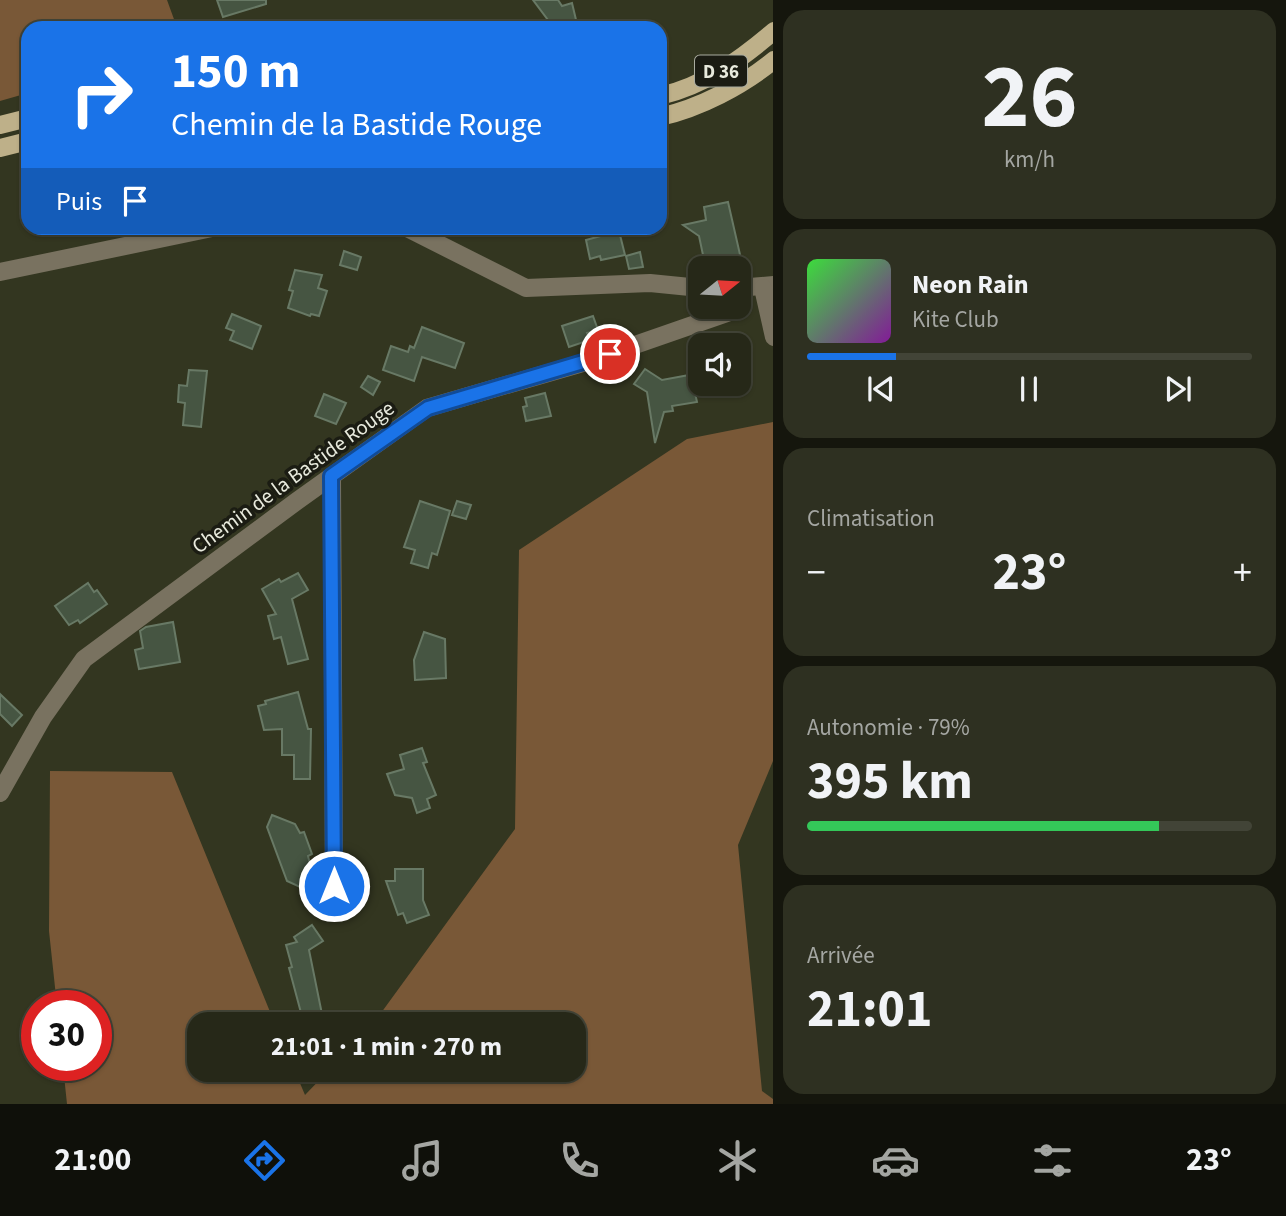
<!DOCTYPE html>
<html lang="fr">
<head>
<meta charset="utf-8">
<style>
	:root { --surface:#262818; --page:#2e3021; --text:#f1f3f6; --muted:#a4a6a2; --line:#424437; --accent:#1a73e8 }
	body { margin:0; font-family:"Source Sans 3",sans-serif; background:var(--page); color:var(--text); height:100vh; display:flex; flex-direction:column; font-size:26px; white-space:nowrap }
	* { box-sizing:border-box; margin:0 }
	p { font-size:23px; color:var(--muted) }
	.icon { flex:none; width:38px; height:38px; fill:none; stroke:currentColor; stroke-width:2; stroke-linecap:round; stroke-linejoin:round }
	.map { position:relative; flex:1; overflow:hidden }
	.details { display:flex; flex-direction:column; gap:10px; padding:10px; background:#15160d; width:513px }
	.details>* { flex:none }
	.banner { position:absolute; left:21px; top:21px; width:646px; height:214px; border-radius:21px; box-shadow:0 2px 5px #0004,0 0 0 2px var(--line); background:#1a73e8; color:#fff; overflow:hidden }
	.needle { width:46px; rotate:72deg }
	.buttons { position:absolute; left:688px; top:256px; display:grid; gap:14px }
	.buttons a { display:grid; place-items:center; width:63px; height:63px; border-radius:14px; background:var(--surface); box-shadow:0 2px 5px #0004,0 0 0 2px var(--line); font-size:35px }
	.speed { position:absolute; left:21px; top:990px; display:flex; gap:14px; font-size:35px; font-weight:700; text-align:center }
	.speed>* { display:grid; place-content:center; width:91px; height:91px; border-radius:50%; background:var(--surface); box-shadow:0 2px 5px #0004,0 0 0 2px var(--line); line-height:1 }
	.speed .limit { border:10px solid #d22; background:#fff; color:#111 }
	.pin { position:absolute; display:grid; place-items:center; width:60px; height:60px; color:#fff; margin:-30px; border:4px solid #fff; border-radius:50%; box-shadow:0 2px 7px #0007 }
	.me { position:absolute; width:77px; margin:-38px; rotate:0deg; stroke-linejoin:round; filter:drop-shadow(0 0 5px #0008) }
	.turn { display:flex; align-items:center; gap:24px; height:147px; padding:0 35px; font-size:32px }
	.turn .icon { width:91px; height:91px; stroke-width:2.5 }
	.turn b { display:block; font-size:49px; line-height:60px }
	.then { display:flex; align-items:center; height:66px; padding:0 35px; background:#0003; gap:14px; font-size:26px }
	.big { font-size:52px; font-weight:700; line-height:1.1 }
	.details .card { flex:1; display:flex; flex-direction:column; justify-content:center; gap:10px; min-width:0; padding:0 24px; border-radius:21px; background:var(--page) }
	.details .dial { align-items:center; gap:0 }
	.dial b { font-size:91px; line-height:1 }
	.song { display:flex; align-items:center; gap:21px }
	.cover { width:84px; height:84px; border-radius:10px; background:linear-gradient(135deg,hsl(120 70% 55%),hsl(290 70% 35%)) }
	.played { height:7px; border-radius:4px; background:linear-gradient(90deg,var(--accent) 20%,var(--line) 20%) }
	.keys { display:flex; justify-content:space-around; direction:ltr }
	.heat { display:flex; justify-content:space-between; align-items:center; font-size:38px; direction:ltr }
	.charge { height:10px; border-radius:5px; background:linear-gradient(90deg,#34c759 79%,var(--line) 0) }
	.trip { position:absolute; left:187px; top:1012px; width:399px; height:70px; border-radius:21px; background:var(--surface); box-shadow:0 2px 5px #0004,0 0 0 2px var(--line); font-weight:700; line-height:70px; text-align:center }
	.dock { display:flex; height:112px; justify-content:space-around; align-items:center; background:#0f100a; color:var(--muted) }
	.dock .icon { width:49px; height:49px }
	.dock .on { color:var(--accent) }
	.dock b { font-size:32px; color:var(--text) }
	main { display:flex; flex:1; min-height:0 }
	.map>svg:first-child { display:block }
</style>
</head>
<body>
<main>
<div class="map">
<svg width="774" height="1104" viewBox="0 0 774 1104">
	<rect width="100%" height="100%" fill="#333620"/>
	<g fill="#795837">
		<polygon points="0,0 167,0 175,22 166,28 28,28 28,93 0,101"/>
		<polygon points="773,422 773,761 738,845 762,1091 773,1099 773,1104 67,1104 63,1066 96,1066 96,1006 57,1006 49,931 50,771 172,772 275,1024 200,1024 200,1069 294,1069 305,1095 330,1069 574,1069 574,1024 373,1024 515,829 519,550 687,439"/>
	</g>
	<g fill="#465542" stroke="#687965" stroke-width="2">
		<polygon points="217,0 266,0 266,4 223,17"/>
		<polygon points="533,0 558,0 562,6 572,3 577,24 567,28 554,28"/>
		<polygon points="728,202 741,259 709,266 706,255 703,255 699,236 683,225 706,220 704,207"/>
		<polygon points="619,231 625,255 601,260 600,256 590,259 586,240"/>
		<polygon points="344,251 361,257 357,270 340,265"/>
		<polygon points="640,252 643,267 629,269 626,256"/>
		<polygon points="295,270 322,275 318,288 327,291 319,316 311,314 310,316 288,308 293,291 289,290"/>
		<polygon points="232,314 261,326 252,349 230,340 234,331 226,328"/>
		<polygon points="593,316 598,330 587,333 590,340 569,347 562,326"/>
		<polygon points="422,327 464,343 455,368 422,357 414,381 383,370 391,346 408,352 410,346 414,348"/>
		<polygon points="645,369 662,380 700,373 700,392 695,393 697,402 672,406 673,411 664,412 655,443 647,392 634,384"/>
		<polygon points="189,370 207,371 201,427 183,425 185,403 178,402 179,385 187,386"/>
		<polygon points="368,376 380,382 373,395 361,387"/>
		<polygon points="545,393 551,416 526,421 523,407 527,406 525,398"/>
		<polygon points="324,394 346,403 336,424 315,416"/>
		<polygon points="420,501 450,511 437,555 432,553 428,568 411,563 415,550 404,547"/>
		<polygon points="457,501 471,505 466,519 452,515"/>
		<polygon points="298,573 308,590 292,599 308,659 288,664 281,637 274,639 268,616 276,614 262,589 279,579 281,582"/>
		<polygon points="88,583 94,592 97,590 107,604 80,623 78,620 69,625 55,606"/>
		<polygon points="173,622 180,662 139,669 135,650 143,648 140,631 146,627"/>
		<polygon points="424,632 445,639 446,678 415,680 414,660"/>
		<polygon points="298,692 308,729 311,729 310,779 294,779 294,755 282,755 282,729 264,730 258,706 266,704 265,701"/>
		<polygon points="0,694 22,715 12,726 0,714"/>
		<polygon points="422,748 427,762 423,763 436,795 427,799 430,808 417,813 412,798 395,795 387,774 404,769 400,755"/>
		<polygon points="272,815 295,824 300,833 304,832 312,854 308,856 310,864 300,887 287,881 267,827"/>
		<polygon points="395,869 423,869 423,900 429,915 407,923 403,913 398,915 386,881 395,881"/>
		<polygon points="312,925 323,941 309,950 324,1024 304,1024 289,968 292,967 286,945 297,942 294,937"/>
	</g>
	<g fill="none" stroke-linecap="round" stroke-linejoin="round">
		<g stroke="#797260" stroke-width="18">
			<polyline points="407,228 526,288 650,283 700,288"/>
			<polyline points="0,272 212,228"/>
			<polyline points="738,288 774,285"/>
			<polyline points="763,288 774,337"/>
			<polyline points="332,476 334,886"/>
			<polyline points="0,793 43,717 84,659 297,501 427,408 586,362 727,313 737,306"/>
		</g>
		<g stroke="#beb089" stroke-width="18">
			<path d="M 660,96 C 704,86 740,60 774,31"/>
			<path d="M 660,117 C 700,108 742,86 774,60"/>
			<polyline points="0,125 28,118"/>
			<polyline points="0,148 28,141"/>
		</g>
	</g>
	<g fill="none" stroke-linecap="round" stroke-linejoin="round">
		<g stroke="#114b97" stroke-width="18">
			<polyline id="route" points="334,886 331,476 428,408 610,354"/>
		</g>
		<use href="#route" stroke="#1a73e8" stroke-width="12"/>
	</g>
	<g text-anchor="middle" stroke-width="7" stroke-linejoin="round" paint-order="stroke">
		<rect fill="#1b1c13" stroke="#aaaca0" stroke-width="2" x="695" y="55.5" width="52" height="31" rx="5"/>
		<g font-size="19" font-weight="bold" fill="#e8eadd">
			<text x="721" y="78">D 36</text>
		</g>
		<g font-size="21" fill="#e8eadd" stroke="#1b1c13">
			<text transform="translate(293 477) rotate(-36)" y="7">Chemin de la Bastide Rouge</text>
		</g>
	</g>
</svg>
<div class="buttons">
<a><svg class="needle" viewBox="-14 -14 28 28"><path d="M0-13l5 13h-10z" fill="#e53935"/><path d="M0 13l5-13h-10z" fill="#a4a6a2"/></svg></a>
<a><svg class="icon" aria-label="sound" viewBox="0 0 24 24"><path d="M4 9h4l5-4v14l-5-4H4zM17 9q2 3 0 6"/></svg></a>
</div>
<div class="speed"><div class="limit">30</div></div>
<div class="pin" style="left:610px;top:354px;background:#d93025"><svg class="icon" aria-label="arrive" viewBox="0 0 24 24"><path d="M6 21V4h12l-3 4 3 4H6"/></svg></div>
<svg class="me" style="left:334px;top:886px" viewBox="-20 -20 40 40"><circle r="17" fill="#1a73e8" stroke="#fff" stroke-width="3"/><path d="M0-11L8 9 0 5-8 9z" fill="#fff"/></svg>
<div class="trip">21:01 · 1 min · 270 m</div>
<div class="banner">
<div class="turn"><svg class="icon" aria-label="right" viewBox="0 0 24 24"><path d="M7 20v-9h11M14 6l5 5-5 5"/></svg><div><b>150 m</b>Chemin de la Bastide Rouge</div></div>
<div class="then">Puis<svg class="icon" aria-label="arrive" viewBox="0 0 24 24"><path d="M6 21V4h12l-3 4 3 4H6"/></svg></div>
</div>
</div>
<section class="details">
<div class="card dial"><b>26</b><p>km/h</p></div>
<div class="card">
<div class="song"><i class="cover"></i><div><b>Neon Rain</b><p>Kite Club</p></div></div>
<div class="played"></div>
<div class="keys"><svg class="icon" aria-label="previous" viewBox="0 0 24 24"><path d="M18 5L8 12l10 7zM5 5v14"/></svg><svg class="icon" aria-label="pause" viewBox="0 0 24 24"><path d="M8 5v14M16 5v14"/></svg><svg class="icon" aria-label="next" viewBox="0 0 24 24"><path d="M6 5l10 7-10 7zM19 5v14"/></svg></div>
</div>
<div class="card"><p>Climatisation</p>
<div class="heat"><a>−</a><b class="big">23°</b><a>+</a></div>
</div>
<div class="card"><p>Autonomie · 79%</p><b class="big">395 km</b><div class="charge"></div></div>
<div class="card"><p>Arrivée</p><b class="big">21:01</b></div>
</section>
</main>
<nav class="dock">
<b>21:00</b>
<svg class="icon on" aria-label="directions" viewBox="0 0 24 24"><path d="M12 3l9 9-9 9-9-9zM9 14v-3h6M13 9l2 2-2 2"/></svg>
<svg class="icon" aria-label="music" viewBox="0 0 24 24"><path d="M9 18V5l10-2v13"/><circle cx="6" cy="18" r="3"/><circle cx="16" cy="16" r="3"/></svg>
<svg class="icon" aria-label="phone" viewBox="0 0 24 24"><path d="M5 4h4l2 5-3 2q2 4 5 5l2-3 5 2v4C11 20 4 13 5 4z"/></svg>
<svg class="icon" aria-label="climate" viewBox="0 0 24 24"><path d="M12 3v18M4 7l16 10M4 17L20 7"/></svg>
<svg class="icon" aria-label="car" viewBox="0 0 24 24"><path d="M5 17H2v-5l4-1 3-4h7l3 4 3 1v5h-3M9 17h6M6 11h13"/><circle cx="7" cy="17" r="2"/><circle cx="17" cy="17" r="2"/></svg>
<svg class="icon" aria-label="filters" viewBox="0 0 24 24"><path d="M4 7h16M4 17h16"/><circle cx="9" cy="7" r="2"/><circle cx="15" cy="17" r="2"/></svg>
<b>23°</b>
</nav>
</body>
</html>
